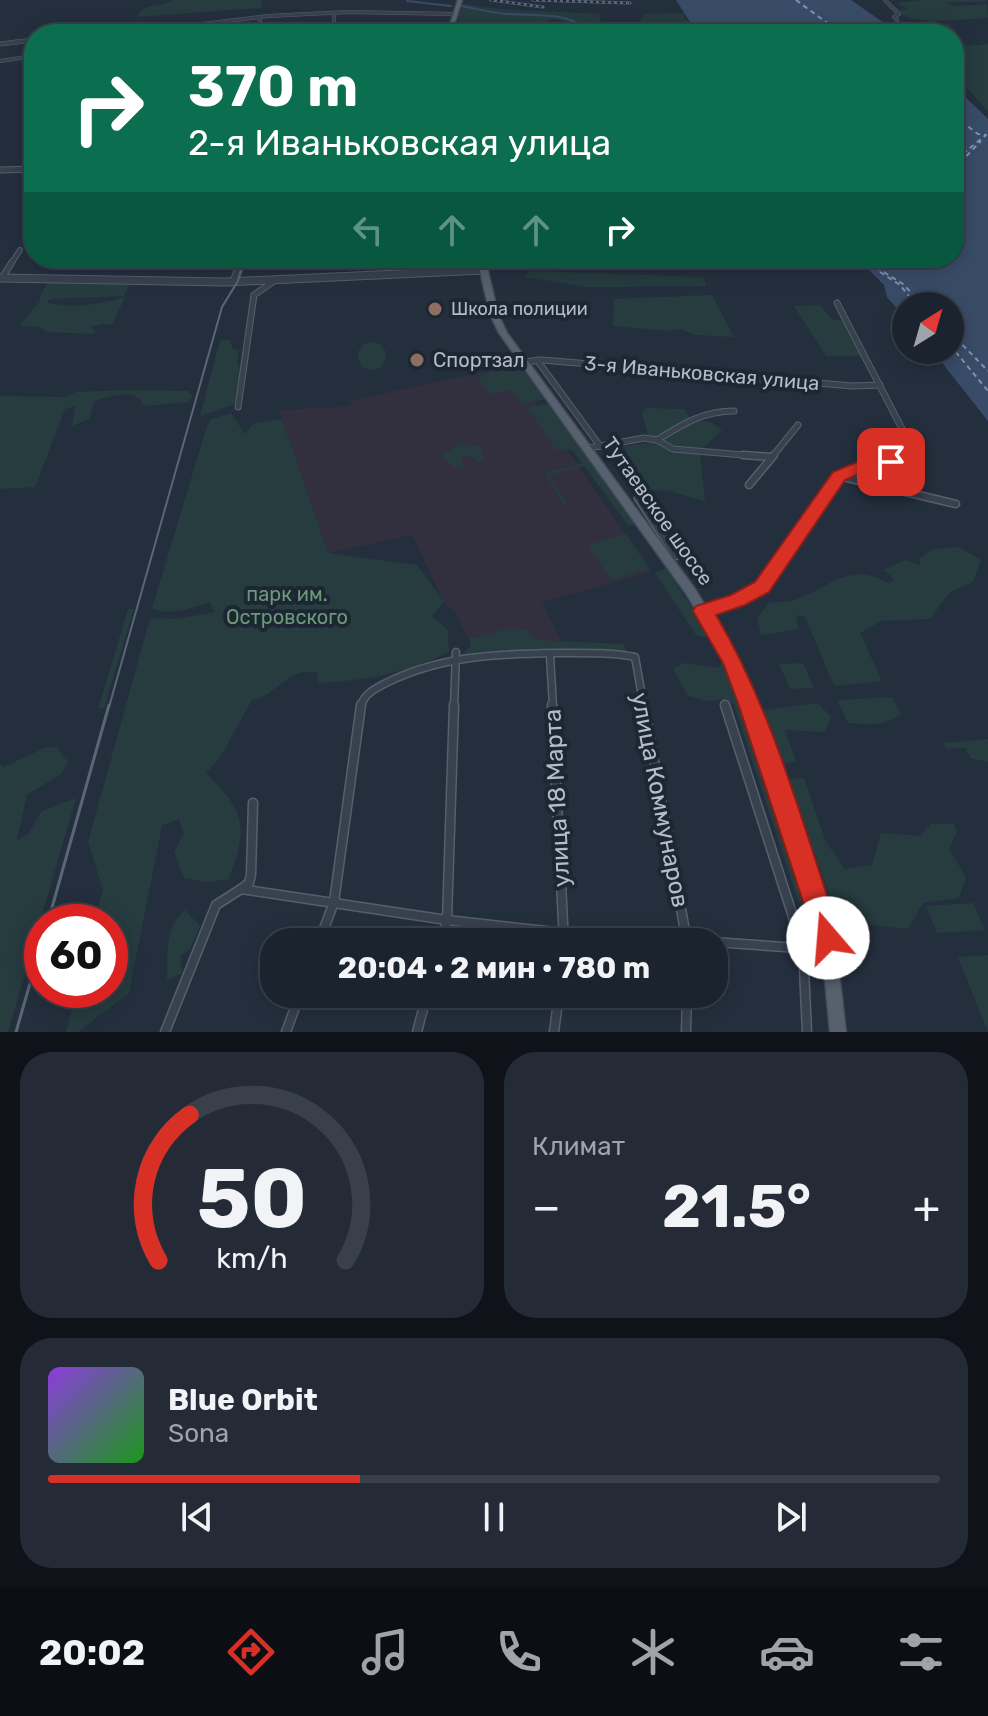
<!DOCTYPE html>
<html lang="ru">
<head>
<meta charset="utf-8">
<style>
	:root { --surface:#1b232e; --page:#242b36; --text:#f1f3f6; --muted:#a0a4aa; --line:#39404a; --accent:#d93025 }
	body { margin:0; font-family:Rubik,sans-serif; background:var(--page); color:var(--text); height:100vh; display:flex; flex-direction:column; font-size:30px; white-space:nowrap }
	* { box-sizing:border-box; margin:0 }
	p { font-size:26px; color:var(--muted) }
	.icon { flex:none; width:44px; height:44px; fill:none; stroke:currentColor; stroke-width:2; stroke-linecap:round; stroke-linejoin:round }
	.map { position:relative; height:1032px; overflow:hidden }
	.side { display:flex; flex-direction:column; gap:20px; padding:20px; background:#0f1319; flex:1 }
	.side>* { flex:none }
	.hud { position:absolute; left:24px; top:24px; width:940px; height:244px; border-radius:32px; box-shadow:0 4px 20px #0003,0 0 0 2px var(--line); background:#0b6e4f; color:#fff; overflow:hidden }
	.needle { width:52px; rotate:37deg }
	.tools { position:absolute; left:892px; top:292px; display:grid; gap:16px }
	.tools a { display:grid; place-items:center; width:72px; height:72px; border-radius:50%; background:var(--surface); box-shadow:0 4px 20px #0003,0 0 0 2px var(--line); font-size:40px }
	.speed { position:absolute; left:24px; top:904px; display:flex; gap:16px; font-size:40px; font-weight:700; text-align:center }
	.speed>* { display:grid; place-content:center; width:104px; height:104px; border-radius:50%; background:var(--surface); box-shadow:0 4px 20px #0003,0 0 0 2px var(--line); line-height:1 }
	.speed .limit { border:12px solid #d22; background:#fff; color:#111 }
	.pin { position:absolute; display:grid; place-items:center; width:68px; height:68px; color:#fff; margin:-34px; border-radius:16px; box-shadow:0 4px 12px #0006 }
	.me { position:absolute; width:88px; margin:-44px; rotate:342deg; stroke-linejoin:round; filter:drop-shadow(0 0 6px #0008) }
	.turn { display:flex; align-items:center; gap:28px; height:168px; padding:0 32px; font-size:36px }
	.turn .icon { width:104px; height:104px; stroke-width:2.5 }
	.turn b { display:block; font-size:56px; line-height:68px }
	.lanes { display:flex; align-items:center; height:76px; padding:0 32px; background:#0003; justify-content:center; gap:40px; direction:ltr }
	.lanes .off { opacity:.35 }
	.big { font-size:60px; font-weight:700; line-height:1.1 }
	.side .card { flex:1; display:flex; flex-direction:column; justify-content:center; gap:12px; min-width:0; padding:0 28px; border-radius:32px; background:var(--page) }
	.side .dial { align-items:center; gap:0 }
	.dial svg { height:208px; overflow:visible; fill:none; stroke:var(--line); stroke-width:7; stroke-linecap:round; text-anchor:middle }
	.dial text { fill:var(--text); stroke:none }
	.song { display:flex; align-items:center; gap:24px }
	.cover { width:96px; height:96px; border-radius:12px; background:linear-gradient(135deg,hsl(270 70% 55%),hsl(120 70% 35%)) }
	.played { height:8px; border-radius:4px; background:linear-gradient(90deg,var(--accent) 35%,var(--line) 35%) }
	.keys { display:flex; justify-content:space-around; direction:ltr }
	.heat { display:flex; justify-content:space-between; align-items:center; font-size:44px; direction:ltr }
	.side .tiles { flex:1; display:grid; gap:20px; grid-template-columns:1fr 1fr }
	.card:last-child { grid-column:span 2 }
	.trip { position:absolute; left:260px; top:928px; width:468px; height:80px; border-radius:32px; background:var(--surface); box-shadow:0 4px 20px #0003,0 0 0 2px var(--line); font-weight:700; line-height:80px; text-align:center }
	.menu { display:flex; height:128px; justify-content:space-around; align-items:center; background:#0b0e12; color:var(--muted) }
	.menu .icon { width:56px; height:56px }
	.menu .current { color:var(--accent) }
	.menu b { font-size:36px; color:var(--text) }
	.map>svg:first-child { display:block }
</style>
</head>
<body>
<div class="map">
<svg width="988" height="1032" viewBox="0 0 988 1032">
	<rect width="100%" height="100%" fill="#242f3e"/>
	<polygon fill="#32303f" points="510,366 651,572 542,602 562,643 472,647 454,609 446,606 412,535 328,553 279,410 340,407 352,405 350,401"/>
	<g fill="#263c3f">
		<path d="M 173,0 L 262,0 L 261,8 L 137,17 C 145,1 160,9 173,0 Z"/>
		<path d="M 922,0 L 985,0 L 988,2 L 947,2 L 953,6 L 987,4 L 988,18 L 935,21 L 944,31 L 946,27 L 944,23 L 949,23 L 956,31 L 941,34 L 927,24 L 934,34 L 916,28 L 915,23 L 931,21 C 919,19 903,20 899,10 L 908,9 L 897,3 Z"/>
		<polygon points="464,4 498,9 599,14 602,30 641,32 640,21 645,14 686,13 683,16 693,27 688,34 573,34 580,31 560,20 550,19 541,27 460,28 458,17"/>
		<polygon points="954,37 968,46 988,44 988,112 954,73 965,72 957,64 967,62 954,49"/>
		<polygon points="530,271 704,277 706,286 588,287 524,277"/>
		<path d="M 48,282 L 121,283 L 129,285 L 124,296 L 51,299 L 46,302 C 71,310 99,304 125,297 L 112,325 L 103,324 L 90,327 L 96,331 L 94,334 L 46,332 L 40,327 L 19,326 L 40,301 L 40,296 Z"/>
		<polygon points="712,295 734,337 696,335 681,329 670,331 613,326 614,299"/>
		<polygon points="820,305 833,320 844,320 849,331 854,331 860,356 826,356 794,306"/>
		<polygon points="220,340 230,340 233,349 239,350 237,365 241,369 235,404 200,416"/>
		<circle cx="372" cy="356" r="14"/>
		<polygon points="515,367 524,370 546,399 522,404 512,390 489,394 477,376"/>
		<path d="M 130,390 L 188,391 L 192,397 L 188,402 L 144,406 C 136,386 111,397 94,401 L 89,419 L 72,426 L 75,406 L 65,409 L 35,487 L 0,489 L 0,396 L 66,397 L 76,392 Z"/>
		<path d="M 550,403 C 561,419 591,467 603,475 L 638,524 L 629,526 L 584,466 L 549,475 L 568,504 L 563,504 L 545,473 L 582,463 L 571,449 L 556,450 L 528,408 Z"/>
		<polygon points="646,408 685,409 690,418 656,439 649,439 642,413"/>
		<path d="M 231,413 L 245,434 L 253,424 L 282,419 L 328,553 L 417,565 L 444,602 L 432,616 L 448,630 L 449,652 C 403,674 368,680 317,683 L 318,673 C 286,665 280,695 252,700 L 219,759 L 206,773 C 246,813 248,825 229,879 L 207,882 L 184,878 L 174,852 L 184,834 L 179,819 L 162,826 L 129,993 L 78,1032 L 66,1032 L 77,990 L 110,990 L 110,922 L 94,922 L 103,890 L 88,842 L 149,622 L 153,618 L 177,619 L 214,612 L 210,602 C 193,607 169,617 152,608 L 207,426 L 211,419 Z"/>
		<polygon points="695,419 711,422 722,430 701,450 673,447 660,440"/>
		<polygon points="657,442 672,450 700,454 705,501 669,491 636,489 612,454 627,451 624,446"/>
		<polygon points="460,444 479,446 485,460 480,463 468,455 462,458 463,468 455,468 442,455"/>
		<polygon points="626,534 650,569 611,580 588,545"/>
		<path d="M 959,547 L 981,560 L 973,582 L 950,592 L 930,619 L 881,621 L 860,633 L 882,681 L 834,686 L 805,617 L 796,615 L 799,629 L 761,635 L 757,618 L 769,603 C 777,602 786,602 794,600 C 830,589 848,560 888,583 L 895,580 L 884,570 L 905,560 L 920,565 L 920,558 L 933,549 Z"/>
		<polygon points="666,568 711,638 696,635 655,573"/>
		<polygon points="128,609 134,609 104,708 98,709"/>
		<polygon points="511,628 526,630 535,640 624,644 628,657 556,655 547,649 536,654 466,659 461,655 471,646 469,639"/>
		<polygon points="725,658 746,704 820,944 812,943 809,934 734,705 727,699 707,701 688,696 673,669 684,663 718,668"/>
		<polygon points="803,663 814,688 790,689 779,664"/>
		<path d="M 892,697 L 901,714 C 886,727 867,724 848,723 L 837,700 Z"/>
		<polygon points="818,703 831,717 825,732 785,730 796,762 780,764 762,717 764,710"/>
		<polygon points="988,739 988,762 971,758 965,748 946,749 943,743"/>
		<polygon points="56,747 68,762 61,774 27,795 17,840 28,834 42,811 76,798 8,1032 0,1032 0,764 4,767 44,748"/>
		<polygon points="804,778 826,842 845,869 872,865 881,833 920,836 931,824 954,824 957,832 949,849 966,877 959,898 923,903 908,929 838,921 789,779"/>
		<polygon points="973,903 985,930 937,933 926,906"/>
		<path d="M 185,910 L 200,926 L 190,949 L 180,956 L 182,973 L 167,980 C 168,955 164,927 185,910 Z"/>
		<polygon points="988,955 988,1032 958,957"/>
	</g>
	<g fill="#394c67">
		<polygon points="676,0 851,0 900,34 688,34 693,27"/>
		<polygon points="954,86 988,119 988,421 932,350 950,350 950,306 906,306 906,319 887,297 884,285 857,258 954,258"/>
	</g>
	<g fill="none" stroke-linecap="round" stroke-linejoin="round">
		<g stroke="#394c67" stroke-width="2">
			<polyline points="407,1 451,6"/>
			<path d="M 462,6 C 477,9 492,13 507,14 C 538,16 569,11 594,34"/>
		</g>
		<g stroke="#7c92b1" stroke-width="2" stroke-dasharray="5 4" stroke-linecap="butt">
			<polyline points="796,0 842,34"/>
			<polyline points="954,116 978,134 986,135 954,161"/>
			<polyline points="954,169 981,141"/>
			<polyline points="861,258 903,284 924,306"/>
			<polyline points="880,272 900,285 917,306"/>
			<polyline points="950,332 988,371"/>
			<polyline points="950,345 988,391"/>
		</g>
		<g stroke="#565f6c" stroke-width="4">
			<g id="minor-far4">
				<polyline points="885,0 899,14 894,17 897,20"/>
				<polyline points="334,13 334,30 368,29 366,34"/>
				<polyline points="259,17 263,34"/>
				<polyline points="122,34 268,16 348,12 456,14"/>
				<polyline points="0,61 34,56"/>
			</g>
		</g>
		<g stroke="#565f6c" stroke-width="6">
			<polyline id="minor-far3" points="11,264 20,250"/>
		</g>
		<g stroke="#565f6c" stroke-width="7">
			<g id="minor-far2">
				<polyline points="2,278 12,262"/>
				<polyline points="837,303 912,448 913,457"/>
				<polyline points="537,360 600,446"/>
				<polyline points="523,362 542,360 853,386 880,385"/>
				<polyline points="238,407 254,295 277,279"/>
				<polyline points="657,440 673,449 768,457"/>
				<path d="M 589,448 L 644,438 L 657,440 C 683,424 703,411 734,411"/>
				<polyline points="772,457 798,425"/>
			</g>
		</g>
		<g stroke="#565f6c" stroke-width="9">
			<g id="minor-far1">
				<polyline points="743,455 772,457"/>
				<polyline points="839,476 956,504"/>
				<polyline points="749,485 774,455"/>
				<polyline points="638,498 676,556"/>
				<polyline points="703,611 738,600 762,587 839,476 873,462 909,461 913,455"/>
				<polyline points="550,655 553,707"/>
				<polyline points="725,704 726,707"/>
				<path d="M 361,707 C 363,694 375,689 386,683 C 440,656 496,654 555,653 C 582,653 608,652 635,657 L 644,707"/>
				<polyline points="454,707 456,652"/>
			</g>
		</g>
		<g stroke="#565f6c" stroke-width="11">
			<g id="minor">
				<polyline points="552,705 564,942"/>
				<polyline points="644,705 687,942"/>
				<polyline points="725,705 803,948 807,1032"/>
				<polyline points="241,889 249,883 251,875 253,803"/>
				<polyline points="319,942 334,902 361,705"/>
				<polyline points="441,942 447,920 454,705"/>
				<polyline points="714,942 827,950"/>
				<polyline points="165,1032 216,905 241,889 447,920 564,933 709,942"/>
				<polyline points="286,1032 300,994"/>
				<polyline points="417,1032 427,994"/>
				<polyline points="554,1032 559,994"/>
				<polyline points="686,1032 687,994"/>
			</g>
		</g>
		<g stroke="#565f6c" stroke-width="5">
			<polyline id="tertiary-far2" points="0,44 33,40"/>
		</g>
		<g stroke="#565f6c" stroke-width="7">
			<g id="tertiary-far1">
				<polyline points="0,170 34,169"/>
				<polyline points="240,264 242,258"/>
			</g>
		</g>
		<g stroke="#565f6c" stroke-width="9">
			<g id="tertiary">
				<polyline points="0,278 225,282 484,270"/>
				<polyline points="234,282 241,262"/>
			</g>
		</g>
		<g stroke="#414a57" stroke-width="3">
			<g id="primary">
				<polygon points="458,0 462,0 451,34 447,34"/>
				<polygon points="477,258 485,258 498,314 507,333 695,589 739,662 800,829 835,938 846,1032 830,1032 821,938 786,829 727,663 687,595 499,333 490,314"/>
			</g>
		</g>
		<use href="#minor-far4" stroke="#38414e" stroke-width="3"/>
		<use href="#minor-far3" stroke="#38414e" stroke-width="4"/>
		<use href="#minor-far2" stroke="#38414e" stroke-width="5"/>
		<use href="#minor-far1" stroke="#38414e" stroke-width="6"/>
		<use href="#minor" stroke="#38414e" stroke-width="8"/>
		<use href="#tertiary-far2" stroke="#38414e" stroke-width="4"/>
		<use href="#tertiary-far1" stroke="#38414e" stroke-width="5"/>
		<use href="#tertiary" stroke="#38414e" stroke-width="7"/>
		<use href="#primary" fill="#56606e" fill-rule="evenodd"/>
		<g stroke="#5a6575" stroke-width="2">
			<polyline points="253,34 252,29 234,24 252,23 256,34"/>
			<polyline points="109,707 222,307 238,281 244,258"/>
		</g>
		<g stroke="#5a6575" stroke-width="3">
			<polyline points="48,922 109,705"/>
			<polyline points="16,1032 42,942"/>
		</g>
		<g stroke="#5a6575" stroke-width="3">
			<g id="rail">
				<polyline points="491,0 543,7"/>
				<polyline points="533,0 630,3"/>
			</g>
		</g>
		<use href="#rail" stroke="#1d2633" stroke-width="2" stroke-dasharray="3" stroke-linecap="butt"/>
	</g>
	<path fill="#d93025" stroke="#8d1f18" stroke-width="2" d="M 891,456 L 897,458 L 900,462 L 897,465 L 875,467 L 845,480 L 769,592 L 745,605 L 716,615 C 774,713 804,829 841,938 L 837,947 L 828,951 L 819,947 L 815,938 L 738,703 L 723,663 L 693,611 L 696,606 L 731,595 L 755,582 L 833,472 L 867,458 Z"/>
	<g fill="#8d6e63" stroke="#1d2633" stroke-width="3">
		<circle cx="435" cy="309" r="8"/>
		<circle cx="417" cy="360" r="8"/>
	</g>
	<g text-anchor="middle" stroke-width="8" stroke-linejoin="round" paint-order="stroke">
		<g font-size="18" fill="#b4bcc9" stroke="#1d2633" text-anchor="start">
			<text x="451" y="315">Школа полиции</text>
		</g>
		<g font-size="20" fill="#b4bcc9" stroke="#1d2633" text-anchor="start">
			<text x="433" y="367">Спортзал</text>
		</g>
		<g font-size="20" fill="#b4bcc9" stroke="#1d2633">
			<text transform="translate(702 373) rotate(5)" y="7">3-я Иваньковская улица</text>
			<text transform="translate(658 511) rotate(55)" y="7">Тутаевское шоссе</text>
		</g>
		<g font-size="20" fill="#6b9a76" stroke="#1d2633">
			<text x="287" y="601">парк им.<tspan x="287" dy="23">Островского</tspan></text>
		</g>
		<g font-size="24" fill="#b4bcc9" stroke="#1d2633">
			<text transform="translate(557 798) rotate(-93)" y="8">улица 18 Марта</text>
			<text transform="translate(660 800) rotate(79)" y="8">улица Коммунаров</text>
		</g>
	</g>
</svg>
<div class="tools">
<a><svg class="needle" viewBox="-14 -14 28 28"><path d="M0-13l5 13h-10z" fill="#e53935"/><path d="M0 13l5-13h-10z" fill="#a0a4aa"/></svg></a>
</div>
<div class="speed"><div class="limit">60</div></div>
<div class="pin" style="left:891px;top:462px;background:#d93025"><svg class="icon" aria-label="arrive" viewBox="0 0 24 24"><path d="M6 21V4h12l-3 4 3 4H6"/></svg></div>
<svg class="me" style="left:828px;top:938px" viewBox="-20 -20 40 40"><circle r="19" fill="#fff"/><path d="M0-13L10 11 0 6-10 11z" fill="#d93025"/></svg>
<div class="trip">20:04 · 2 мин · 780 m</div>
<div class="hud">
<div class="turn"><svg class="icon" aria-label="right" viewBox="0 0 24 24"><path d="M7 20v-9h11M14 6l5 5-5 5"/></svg><div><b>370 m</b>2-я Иваньковская улица</div></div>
<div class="lanes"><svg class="icon off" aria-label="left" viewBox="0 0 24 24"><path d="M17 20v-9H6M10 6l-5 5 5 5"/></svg><svg class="icon off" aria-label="ahead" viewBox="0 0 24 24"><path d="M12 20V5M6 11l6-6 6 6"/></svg><svg class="icon off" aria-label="ahead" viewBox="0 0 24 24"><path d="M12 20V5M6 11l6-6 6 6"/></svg><svg class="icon" aria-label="right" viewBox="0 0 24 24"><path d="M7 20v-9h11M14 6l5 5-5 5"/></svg></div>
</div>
</div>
<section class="side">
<div class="tiles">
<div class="card dial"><svg viewBox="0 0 100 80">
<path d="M14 69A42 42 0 1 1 86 69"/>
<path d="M14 69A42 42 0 0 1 26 13" stroke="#d93025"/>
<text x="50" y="56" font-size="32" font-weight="700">50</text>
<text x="50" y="72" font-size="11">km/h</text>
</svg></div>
<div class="card"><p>Климат</p>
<div class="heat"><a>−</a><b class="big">21.5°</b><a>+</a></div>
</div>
<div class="card">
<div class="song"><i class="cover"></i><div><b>Blue Orbit</b><p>Sona</p></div></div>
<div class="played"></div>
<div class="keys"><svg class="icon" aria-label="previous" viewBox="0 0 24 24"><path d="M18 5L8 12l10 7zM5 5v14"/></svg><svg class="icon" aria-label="pause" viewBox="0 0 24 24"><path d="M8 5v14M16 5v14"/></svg><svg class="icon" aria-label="next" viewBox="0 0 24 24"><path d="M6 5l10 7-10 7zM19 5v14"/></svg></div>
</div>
</div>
</section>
<nav class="menu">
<b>20:02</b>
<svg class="icon current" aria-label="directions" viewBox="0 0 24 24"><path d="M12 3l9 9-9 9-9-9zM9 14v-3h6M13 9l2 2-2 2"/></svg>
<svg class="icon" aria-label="music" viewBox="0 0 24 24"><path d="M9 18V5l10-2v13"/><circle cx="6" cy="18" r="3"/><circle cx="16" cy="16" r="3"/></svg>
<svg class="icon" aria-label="phone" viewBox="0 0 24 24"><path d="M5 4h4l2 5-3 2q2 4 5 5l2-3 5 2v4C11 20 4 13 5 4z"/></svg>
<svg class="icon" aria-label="climate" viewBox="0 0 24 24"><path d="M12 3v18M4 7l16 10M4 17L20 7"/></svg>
<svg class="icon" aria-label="car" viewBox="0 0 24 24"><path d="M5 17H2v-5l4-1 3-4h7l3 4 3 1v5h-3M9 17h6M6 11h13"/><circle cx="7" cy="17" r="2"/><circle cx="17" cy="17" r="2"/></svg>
<svg class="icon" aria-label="filters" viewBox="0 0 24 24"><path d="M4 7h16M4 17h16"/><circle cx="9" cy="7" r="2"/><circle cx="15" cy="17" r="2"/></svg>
</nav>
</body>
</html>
